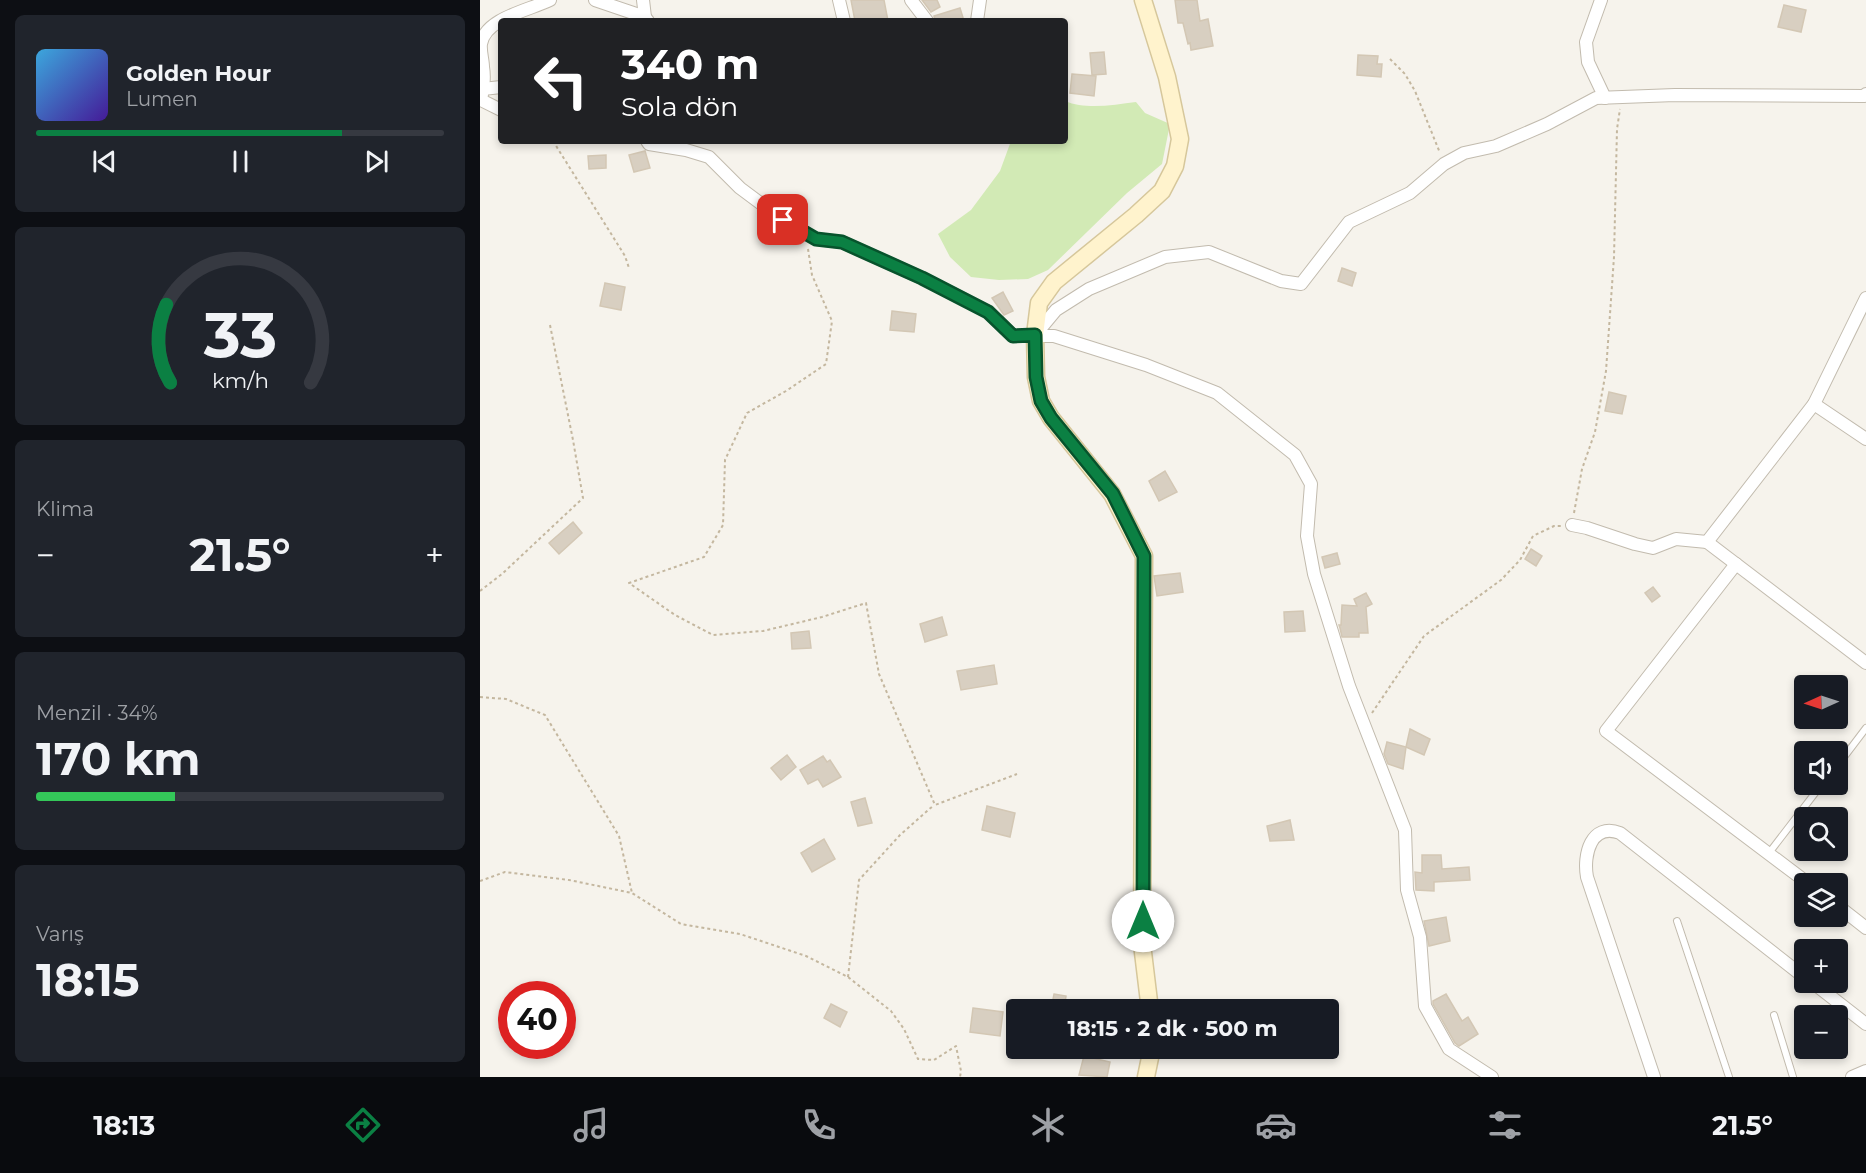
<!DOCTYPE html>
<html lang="tr">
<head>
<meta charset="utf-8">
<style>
	:root { --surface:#171b24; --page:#20242c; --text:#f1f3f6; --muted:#9ea1a6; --line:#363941; --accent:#0b8043 }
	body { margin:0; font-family:Montserrat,sans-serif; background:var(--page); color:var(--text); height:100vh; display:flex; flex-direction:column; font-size:22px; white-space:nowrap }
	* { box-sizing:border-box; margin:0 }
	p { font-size:20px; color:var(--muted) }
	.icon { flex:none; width:33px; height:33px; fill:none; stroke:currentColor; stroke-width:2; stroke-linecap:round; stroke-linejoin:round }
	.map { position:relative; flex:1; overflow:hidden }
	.drawer { display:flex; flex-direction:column; gap:15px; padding:15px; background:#0d0f14; width:480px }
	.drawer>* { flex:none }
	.guide { position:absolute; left:18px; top:18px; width:570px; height:126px; border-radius:6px; box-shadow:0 3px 9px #0003; background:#202124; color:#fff; overflow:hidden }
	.needle { width:39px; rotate:267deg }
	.tools { position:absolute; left:1314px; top:675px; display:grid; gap:12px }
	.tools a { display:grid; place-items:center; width:54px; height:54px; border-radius:6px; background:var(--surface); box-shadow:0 3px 9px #0003; font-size:30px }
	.speed { position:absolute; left:18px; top:981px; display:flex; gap:12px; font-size:30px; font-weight:700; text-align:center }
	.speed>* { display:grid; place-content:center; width:78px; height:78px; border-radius:50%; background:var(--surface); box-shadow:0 3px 9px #0003; line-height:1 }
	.speed .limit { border:9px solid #d22; background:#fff; color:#111 }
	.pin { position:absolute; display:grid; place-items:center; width:51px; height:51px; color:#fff; margin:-26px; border-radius:12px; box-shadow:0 3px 9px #0006 }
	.me { position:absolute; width:66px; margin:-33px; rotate:0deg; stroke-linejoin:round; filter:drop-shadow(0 0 4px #0008) }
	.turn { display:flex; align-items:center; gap:21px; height:126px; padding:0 24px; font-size:27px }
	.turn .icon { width:78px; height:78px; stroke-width:2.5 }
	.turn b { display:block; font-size:42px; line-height:51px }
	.big { font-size:45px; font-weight:700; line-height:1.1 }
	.drawer .tile { flex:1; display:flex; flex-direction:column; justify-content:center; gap:9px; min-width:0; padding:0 21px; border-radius:9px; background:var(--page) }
	.drawer .dial { align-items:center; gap:0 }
	.dial svg { height:156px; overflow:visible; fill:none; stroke:var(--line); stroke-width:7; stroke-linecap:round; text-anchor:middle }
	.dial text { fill:var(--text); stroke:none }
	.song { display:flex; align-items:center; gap:18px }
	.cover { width:72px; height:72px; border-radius:9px; background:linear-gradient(135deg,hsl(200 70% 55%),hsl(260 70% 35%)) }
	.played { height:6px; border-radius:3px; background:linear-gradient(90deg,var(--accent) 75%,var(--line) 75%) }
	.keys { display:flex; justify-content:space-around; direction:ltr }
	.heat { display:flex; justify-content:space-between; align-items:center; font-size:33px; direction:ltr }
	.charge { height:9px; border-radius:4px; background:linear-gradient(90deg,#34c759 34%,var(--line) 0) }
	.trip { position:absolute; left:526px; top:999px; width:333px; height:60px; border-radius:6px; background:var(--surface); box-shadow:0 3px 9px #0003; font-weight:700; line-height:60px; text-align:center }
	.tab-bar { display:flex; height:96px; justify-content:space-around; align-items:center; background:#090b0e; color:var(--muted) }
	.tab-bar .icon { width:42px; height:42px }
	.tab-bar .on { color:var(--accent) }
	.tab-bar b { font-size:27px; color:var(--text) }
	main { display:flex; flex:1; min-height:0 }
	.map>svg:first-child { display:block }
</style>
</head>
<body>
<main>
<section class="drawer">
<div class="tile">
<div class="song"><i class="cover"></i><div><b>Golden Hour</b><p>Lumen</p></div></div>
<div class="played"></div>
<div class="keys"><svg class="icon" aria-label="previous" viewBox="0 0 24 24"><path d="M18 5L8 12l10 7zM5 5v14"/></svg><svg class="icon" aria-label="pause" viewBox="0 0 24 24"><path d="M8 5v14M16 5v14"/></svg><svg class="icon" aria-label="next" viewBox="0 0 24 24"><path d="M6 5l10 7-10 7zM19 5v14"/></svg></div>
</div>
<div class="tile dial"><svg viewBox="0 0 100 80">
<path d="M14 69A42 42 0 1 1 86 69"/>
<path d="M14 69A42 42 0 0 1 12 29" stroke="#0b8043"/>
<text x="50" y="56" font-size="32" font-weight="700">33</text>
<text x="50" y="72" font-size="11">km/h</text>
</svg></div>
<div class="tile"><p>Klima</p>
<div class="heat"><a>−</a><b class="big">21.5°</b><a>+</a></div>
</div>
<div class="tile"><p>Menzil · 34%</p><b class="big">170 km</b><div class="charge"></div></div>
<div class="tile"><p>Varış</p><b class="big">18:15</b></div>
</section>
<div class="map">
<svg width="1386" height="1077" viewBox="0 0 1386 1077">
	<rect width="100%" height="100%" fill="#f6f3ec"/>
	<path fill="#d2eab5" d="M 585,101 C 606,110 633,105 656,102 L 665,113 L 690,124 L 682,164 L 647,193 L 568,270 L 548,279 L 519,280 L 491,277 L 470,257 L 458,234 L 491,210 L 520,171 L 531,141 L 585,141 Z"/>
	<g fill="#d8cfc1" stroke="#d3c7b4" stroke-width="1.5">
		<polygon points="371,0 404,0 408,21 375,21"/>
		<polygon points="442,0 457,0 460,7 451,12"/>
		<polygon points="695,0 717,0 720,21 728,19 733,46 711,50 710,43 708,44 703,23 698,23"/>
		<polygon points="1304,5 1326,10 1321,32 1298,27"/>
		<polygon points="480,8 484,21 455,21 454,16"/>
		<polygon points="624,52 626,74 612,75 610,53"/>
		<polygon points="878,55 898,56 897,64 902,64 901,77 877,75"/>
		<polygon points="592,74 616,76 614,96 590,93"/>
		<polygon points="165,151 170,168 154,172 149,155"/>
		<polygon points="126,155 126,168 109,169 108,156"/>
		<polygon points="862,268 876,273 872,286 858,281"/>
		<polygon points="125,283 145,287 141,310 120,306"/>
		<polygon points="523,292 533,311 524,315 512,298"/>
		<polygon points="412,311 436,314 434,332 410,330"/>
		<polygon points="1129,392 1146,396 1142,414 1125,411"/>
		<polygon points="685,471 697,492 679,501 669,481"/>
		<polygon points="93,522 102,533 79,554 69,543"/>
		<polygon points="1051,549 1062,556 1056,566 1045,559"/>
		<polygon points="857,553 860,564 845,568 842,557"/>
		<polygon points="700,573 703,592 677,596 674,576"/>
		<polygon points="1173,587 1180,596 1172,602 1165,593"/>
		<polygon points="886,593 892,604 886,607 888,633 879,633 879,637 862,637 860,628 859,625 861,625 862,605 877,606 874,599"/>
		<polygon points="823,611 825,631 805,632 804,612"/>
		<polygon points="462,617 467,635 445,642 440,624"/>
		<polygon points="329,631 331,648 312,649 311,633"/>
		<polygon points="514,665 517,684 481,690 477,671"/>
		<polygon points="930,729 950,739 944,755 926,747"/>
		<polygon points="907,742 926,747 923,769 908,764 904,754"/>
		<polygon points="307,755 316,767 301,780 291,768"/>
		<polygon points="343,756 347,762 350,760 361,777 343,787 338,779 328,784 320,770"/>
		<polygon points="385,798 392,823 378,826 371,802"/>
		<polygon points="507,806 535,813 530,837 502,830"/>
		<polygon points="810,820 814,840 790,841 787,826"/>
		<polygon points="344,839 355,859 332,872 321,853"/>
		<polygon points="942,855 961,855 962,869 989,867 990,880 954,882 954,891 936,890 935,872 942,873"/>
		<polygon points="966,917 970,941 949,946 944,921"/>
		<polygon points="574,994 586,996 584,1010 571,1010"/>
		<polygon points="966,994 982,1021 988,1017 998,1034 979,1046 975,1043 953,1004 953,1001"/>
		<polygon points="351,1004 367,1012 360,1027 344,1018"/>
		<polygon points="493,1008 523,1012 520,1036 490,1032"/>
		<polygon points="604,1056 630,1062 627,1077 599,1075"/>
	</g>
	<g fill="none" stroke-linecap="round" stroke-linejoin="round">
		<g stroke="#c2bbae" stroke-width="8">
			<g id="lane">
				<polyline points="1358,765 1386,728"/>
				<polyline points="1289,853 1342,784"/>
				<polyline points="1197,921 1249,1077"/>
				<polyline points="1294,1015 1313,1077"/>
			</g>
		</g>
		<g stroke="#c2bbae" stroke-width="14">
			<g id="street">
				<polyline points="115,0 165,17"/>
				<polyline points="163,0 165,17 168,21"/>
				<polyline points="359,0 364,21"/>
				<polyline points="431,0 447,21"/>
				<polyline points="1121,0 1106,42 1108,62 1125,98"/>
				<polyline points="497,21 500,0"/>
				<polyline points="3,89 21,87"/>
				<path d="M 21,110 L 1,100 C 3,89 5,78 3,67 C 3,60 0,51 1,44 C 5,18 50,10 70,0"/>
				<polyline points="167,141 169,144 206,150 229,157 260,188 303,220 336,239 362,242 442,278 509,312 533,336 574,336 666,365 737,393 815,455 831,484 827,536 834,574 869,686 925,830 927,890 940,937 945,1006 969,1049 1012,1077"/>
				<polyline points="556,334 576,310 609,289 685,257 729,252 801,281 821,284 869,222 930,193 964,164 984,153 1016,146 1067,124 1116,98 1195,95 1384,96 1386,94"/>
				<polyline points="1334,404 1386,439"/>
				<polyline points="1092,525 1107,528 1155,544 1173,548 1196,539 1227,542 1334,404 1386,298"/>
				<polyline points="1227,542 1386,663"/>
				<polyline points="1256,564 1126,731 1329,884"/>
				<polyline points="1358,906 1386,928"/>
				<polyline points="1332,982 1386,1024"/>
				<path d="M 1174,1077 L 1107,877 C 1103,855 1111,822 1140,833 L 1324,977"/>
				<polyline points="1372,1077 1386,1071"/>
			</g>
		</g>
		<g stroke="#d6c79b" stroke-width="19">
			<g id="secondary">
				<polyline points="663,0 687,77 700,139 695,166 682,191 656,215 574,282 559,303 555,335 556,377 561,401 571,418 632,494 664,556 662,944 670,1010"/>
				<polyline points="666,1077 672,1048"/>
			</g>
		</g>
		<g stroke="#c4b79f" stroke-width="2" stroke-dasharray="3 3" stroke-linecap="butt">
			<polyline points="910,59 925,74 935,91 960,153"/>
			<polyline points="73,141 145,256 149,268"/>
			<polyline points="328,249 332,275 352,321 346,364 306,391 267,413 245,460 243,525 224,557 149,583 195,615 233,635 283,631 342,617 386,603 399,674 455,805 537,774"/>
			<polyline points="1094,513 1102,469 1115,432 1126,371 1134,257 1137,129 1140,109"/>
			<polyline points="0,591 22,574 103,498 93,440 70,325"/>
			<polyline points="0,697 26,699 65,715 139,836 152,893"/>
			<polyline points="892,713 944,636 1021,580 1040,560 1053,536 1074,526 1081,526"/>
			<polyline points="0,881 25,872 89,880 152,893 201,924 260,934 326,956 368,977 411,1011 424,1029 438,1059 454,1060 476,1046 481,1071 480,1077"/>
			<polyline points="368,977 379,880 420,835 454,805"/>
		</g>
		<use href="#lane" stroke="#fff" stroke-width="6"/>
		<use href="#street" stroke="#fff" stroke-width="12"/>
		<use href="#secondary" stroke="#fff3cd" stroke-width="16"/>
	</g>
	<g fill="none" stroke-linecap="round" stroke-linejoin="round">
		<g stroke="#07532c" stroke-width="15">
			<polyline id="route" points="303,220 336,239 362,242 442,278 508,312 533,336 555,335 556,377 561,401 571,418 633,494 664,556 663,921"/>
		</g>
		<use href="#route" stroke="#0b8043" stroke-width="10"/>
	</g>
</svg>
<div class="tools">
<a><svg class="needle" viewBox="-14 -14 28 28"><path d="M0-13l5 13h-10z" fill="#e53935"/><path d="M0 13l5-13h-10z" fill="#9ea1a6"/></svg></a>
<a><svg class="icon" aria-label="sound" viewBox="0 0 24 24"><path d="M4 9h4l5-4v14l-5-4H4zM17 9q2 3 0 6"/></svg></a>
<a><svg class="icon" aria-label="search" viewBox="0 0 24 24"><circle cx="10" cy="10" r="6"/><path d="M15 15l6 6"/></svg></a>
<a><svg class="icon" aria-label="layers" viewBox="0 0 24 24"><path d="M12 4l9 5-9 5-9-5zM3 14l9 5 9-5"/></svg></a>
<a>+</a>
<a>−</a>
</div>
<div class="speed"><div class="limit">40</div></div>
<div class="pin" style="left:303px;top:220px;background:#d93025"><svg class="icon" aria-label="arrive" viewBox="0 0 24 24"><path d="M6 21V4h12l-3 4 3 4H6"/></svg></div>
<svg class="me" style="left:663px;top:921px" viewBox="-20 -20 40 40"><circle r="19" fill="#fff"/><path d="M0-13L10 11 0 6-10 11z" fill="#0b8043"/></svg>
<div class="trip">18:15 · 2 dk · 500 m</div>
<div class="guide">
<div class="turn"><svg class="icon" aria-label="left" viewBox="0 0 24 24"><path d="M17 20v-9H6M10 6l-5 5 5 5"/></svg><div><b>340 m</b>Sola dön</div></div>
</div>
</div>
</main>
<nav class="tab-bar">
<b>18:13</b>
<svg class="icon on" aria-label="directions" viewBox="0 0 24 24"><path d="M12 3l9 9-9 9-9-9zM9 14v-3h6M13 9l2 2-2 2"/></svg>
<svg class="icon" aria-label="music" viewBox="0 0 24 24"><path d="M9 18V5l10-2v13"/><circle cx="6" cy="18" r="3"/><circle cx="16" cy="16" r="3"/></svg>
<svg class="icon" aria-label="phone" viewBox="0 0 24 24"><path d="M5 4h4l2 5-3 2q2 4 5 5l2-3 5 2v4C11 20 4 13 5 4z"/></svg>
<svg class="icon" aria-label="climate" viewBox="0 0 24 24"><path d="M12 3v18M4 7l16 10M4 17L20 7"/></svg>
<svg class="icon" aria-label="car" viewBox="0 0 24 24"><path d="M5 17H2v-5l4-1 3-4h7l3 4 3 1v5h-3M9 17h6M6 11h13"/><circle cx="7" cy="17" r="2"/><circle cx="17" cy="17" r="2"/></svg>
<svg class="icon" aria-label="filters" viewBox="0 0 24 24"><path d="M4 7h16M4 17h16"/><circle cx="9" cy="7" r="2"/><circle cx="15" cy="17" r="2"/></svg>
<b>21.5°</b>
</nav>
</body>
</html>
